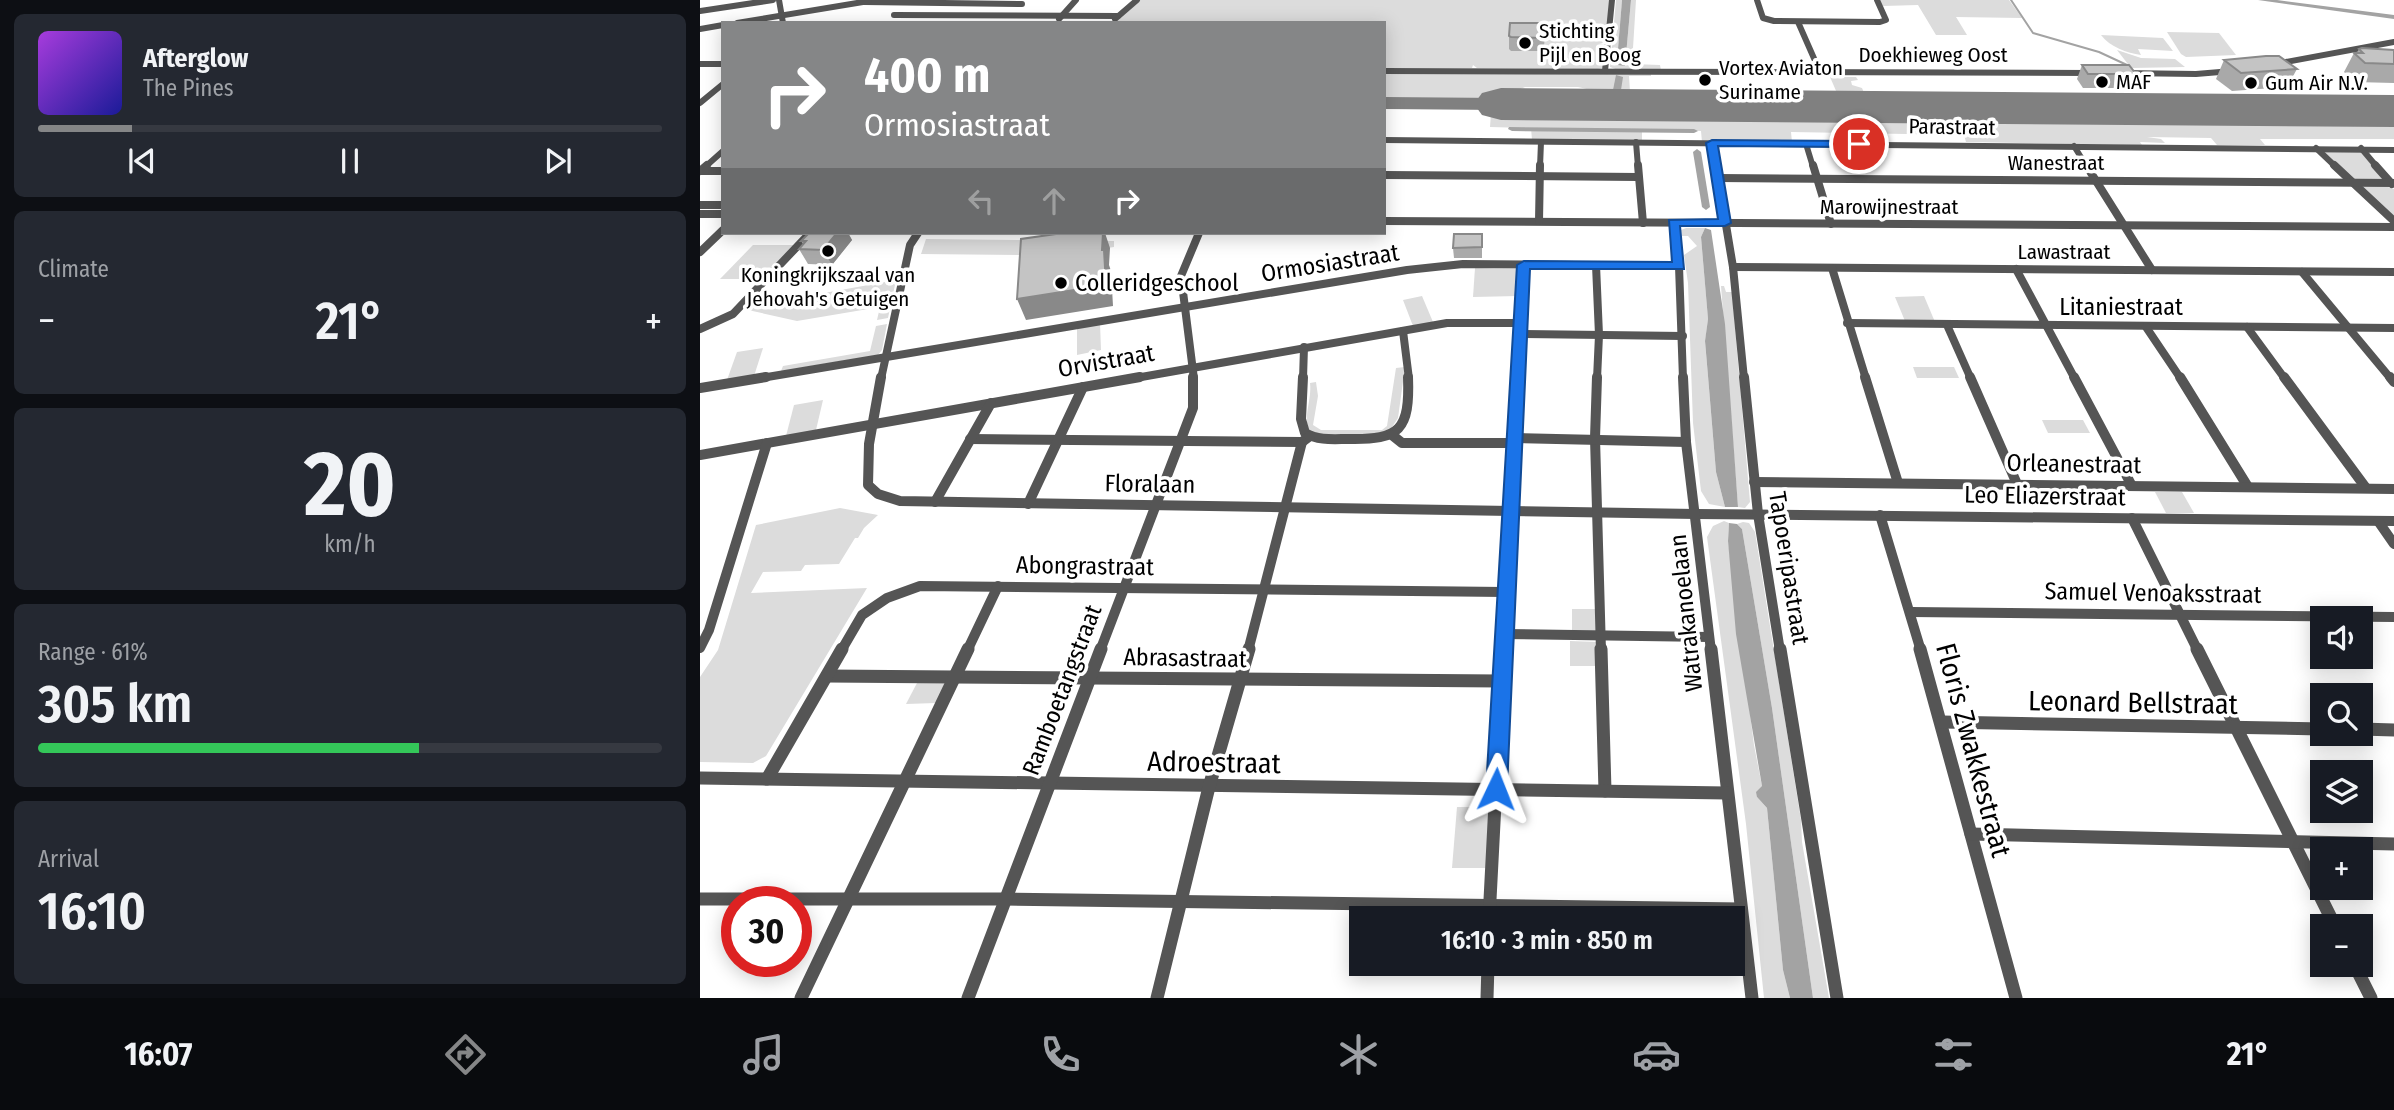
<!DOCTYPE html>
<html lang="en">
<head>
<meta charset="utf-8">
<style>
	:root { --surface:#171b24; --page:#242831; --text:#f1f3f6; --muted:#9ea1a6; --line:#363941; --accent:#858687 }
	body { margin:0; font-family:"Fira Sans Condensed",sans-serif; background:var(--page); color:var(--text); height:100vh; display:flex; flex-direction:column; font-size:26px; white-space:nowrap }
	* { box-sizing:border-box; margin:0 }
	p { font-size:23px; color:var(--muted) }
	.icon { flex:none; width:38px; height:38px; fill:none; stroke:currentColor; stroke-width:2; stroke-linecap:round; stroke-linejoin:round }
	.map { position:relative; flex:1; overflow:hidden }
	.drawer { display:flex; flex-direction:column; gap:14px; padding:14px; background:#0d0f14; width:700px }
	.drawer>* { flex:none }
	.guide { position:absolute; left:21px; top:21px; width:665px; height:214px; border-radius:0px; box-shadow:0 4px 18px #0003; background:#858687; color:#fff; overflow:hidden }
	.controls { position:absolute; left:1610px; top:606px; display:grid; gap:14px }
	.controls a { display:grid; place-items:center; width:63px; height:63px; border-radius:0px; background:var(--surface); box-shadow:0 4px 18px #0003; font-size:35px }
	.speed { position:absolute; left:21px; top:886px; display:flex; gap:14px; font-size:35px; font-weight:700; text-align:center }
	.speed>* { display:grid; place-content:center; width:91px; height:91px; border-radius:50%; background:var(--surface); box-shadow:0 4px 18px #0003; line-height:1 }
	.speed .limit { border:10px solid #d22; background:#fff; color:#111 }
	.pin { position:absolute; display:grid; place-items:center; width:60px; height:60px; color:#fff; margin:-30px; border:4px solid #fff; border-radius:50%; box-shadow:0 2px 7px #0007 }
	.me { position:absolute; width:77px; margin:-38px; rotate:2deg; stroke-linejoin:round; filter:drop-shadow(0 0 5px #0008) }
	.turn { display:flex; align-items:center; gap:24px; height:147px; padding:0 28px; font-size:32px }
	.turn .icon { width:91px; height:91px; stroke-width:2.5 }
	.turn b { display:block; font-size:49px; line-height:60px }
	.lanes { display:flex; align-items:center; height:66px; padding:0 28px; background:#0003; justify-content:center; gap:35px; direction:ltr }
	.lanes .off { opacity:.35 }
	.big { font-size:52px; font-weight:600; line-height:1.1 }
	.drawer .card { flex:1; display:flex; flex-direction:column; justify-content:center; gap:10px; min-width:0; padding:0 24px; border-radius:10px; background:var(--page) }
	.drawer .dial { align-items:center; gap:0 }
	.dial b { font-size:91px; line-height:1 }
	.song { display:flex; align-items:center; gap:21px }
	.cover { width:84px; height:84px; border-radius:10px; background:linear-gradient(135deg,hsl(280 70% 55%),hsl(240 70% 35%)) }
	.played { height:7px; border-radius:4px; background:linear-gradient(90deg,var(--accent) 15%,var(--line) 15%) }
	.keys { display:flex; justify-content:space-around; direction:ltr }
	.heat { display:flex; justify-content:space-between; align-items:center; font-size:38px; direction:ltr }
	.charge { height:10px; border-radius:5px; background:linear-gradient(90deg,#34c759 61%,var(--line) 0) }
	.trip { position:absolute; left:649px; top:906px; width:396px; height:70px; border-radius:0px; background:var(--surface); box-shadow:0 4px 18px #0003; font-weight:600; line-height:70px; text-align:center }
	.tab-bar { display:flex; height:112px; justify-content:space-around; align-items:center; background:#090b0e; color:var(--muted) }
	.tab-bar .icon { width:49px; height:49px }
	.tab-bar .active { color:var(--accent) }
	.tab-bar b { font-size:32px; color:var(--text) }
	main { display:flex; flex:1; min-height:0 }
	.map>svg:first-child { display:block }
</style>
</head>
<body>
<main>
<section class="drawer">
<div class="card">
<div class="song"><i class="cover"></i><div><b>Afterglow</b><p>The Pines</p></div></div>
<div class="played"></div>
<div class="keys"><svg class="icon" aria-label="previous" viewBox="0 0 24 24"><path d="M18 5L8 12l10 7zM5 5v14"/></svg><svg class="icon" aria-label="pause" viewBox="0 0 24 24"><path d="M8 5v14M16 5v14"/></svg><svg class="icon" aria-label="next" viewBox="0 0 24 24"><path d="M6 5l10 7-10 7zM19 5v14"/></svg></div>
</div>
<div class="card"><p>Climate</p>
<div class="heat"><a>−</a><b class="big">21°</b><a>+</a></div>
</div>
<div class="card dial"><b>20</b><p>km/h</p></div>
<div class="card"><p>Range · 61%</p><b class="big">305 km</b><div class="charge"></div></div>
<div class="card"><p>Arrival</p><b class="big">16:10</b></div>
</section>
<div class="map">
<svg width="1694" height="998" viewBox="0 0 1694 998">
	<rect width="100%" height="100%" fill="#fff"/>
	<g fill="#dcdcdc">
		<polygon points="440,0 911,0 906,42 899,44 906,45 903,68 898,69 777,68 773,65 772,68 685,68 684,23 414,23"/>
		<polygon points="916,0 922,0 917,61 925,65 931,0 936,0 932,64 960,65 961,70 918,70 910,67"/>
		<polygon points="1180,0 1309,0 1322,18 1256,17 1267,35 1236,35 1218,5 1183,6"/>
		<polygon points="1467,32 1519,33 1536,55 1486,57 1481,54"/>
		<path d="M 1401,35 L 1463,38 L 1473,51 L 1438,49 L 1441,55 C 1427,53 1410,47 1401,35 Z"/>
		<polygon points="1417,50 1441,58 1475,59 1485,67 1431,68"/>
		<polygon points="684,72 951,73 951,76 929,76 930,92 996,92 997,100 931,99 878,87 825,87 813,92 808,99 793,100 684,99"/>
		<polygon points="1130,77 1156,77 1158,80 1151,81 1152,85 1162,88 1167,100 1140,100"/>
		<polygon points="791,113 1694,122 1694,139 1560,139 1565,145 1517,145 1511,138 1447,137 1461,139 1465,143 1440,142 1442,145 1266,142 1264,135 1091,132 1092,142 1002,142 1001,131 942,130 942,141 832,140 831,128 790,127"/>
		<polygon points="1660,151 1684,180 1653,179 1624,152"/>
		<polygon points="1682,185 1694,189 1694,219 1663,190 1663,186"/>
		<polygon points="986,228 1005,228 1001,237 1008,319 1005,342 1008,376 1016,472 1025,507 1009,504 1001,491 993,423 988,283 984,255 997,246 988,236 982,236 981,230"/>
		<polygon points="226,239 414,241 414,247 325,260 324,255 221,254"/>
		<polygon points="53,245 95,245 64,279 20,279"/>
		<polygon points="775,268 816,269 819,272 818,296 773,297"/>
		<polygon points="196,280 188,318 177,320 180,307 97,321 48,310 59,299 102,297"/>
		<polygon points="1021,286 1024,286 1026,292 1032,292 1050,502 1045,508 1038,507"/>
		<polygon points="722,296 733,322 713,326 703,300"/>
		<polygon points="1224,296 1235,322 1205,321 1195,297"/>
		<polygon points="400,323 401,350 377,355 377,327"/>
		<polygon points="187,324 182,350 178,355 81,371 83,366 170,351 176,326"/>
		<polygon points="63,348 54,376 27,380 37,352"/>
		<path d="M 705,367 L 698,418 L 688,433 L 628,436 L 609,431 C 603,415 612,400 610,383 L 616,382 L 618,396 L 613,425 L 621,430 L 682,430 L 687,426 L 696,368 Z"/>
		<polygon points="1213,367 1254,367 1259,378 1217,378"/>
		<polygon points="123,400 116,430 86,436 94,405"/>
		<polygon points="1342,420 1383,420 1390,433 1348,433"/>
		<polygon points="1455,492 1482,492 1494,513 1466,513"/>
		<polygon points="140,508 178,515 164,528 158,538 155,538 139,564 105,565 101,571 63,572 51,593 167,588 66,756 53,763 0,762 0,677 18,650 56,525"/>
		<polygon points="1024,521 1029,523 1028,541 1054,745 1062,786 1057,797 1067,808 1083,970 1090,998 1064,998 1046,824 1007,537 1013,526"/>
		<polygon points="1043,522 1049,523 1055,532 1101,820 1102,842 1129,998 1113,998 1072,708 1042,529 1037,524"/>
		<polygon points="872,609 897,609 898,631 872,633"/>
		<polygon points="870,641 898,642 898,666 870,666"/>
		<polygon points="247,681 236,703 206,704 217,683"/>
		<polygon points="757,807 790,807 787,868 752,868"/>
	</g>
	<g fill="#a3a3a3">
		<polygon points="922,0 931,0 925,66 918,65 917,61"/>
		<polygon points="1005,228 1011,230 1025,324 1038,507 1025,507 1016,472 1008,376 1005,341 1008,319 1001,237"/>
		<polygon points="1029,523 1037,524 1042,529 1072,708 1113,998 1090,998 1083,970 1067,808 1057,797 1056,792 1062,786 1036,634 1028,541"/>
	</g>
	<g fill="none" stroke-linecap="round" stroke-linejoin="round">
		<polyline stroke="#a3a3a3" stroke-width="2" points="1311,0 1333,33 1399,52 1427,65"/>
		<g fill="#a3a3a3" fill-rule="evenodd">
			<polygon points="1558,0 1577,0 1694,15 1694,19"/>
			<polygon points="916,75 923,77 921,90 917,92 913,90"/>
			<polygon points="809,127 994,129 998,131 994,133 812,131 808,129"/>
			<polygon points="997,149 1001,152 1010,207 1006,210 1002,207 993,152"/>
		</g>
		<polygon fill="#808080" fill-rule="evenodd" points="684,97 801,98 808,100 812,104 808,108 801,110 684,109"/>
		<polygon fill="#808080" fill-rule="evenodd" points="801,88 1694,95 1694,127 801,120 782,115 774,104 782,93"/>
		<g stroke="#555" stroke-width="6">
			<polyline points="79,0 83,23"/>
			<polyline points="1057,0 1063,18 1074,21 1180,22 1186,20 1177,0"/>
			<polyline points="164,2 322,4"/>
			<polyline points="0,11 73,0"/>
			<polyline points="194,15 418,16"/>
			<polyline points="359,19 376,0"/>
			<polyline points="415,19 437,0"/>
			<polyline points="1098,22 1120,72"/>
			<polyline points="37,23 169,1"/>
			<polyline points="0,29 23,25"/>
			<polyline points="0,64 23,64"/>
			<polyline points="1575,64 1694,42"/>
			<polyline points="684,71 1392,73"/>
			<polyline points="905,71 912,0"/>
			<polyline points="1422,73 1496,74 1532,71"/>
			<polyline points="0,103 23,84"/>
			<polyline points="684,140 1694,150"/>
			<polyline points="936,142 938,167"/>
			<polyline points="1012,143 1016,167"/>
			<polyline points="1106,144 1113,167"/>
			<polyline points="1374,146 1387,167"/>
			<polyline points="1616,148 1636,167"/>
			<polyline points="1661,148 1677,167"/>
			<polyline points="5,167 23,151"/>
			<polyline points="840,167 841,142"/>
		</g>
		<g stroke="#555" stroke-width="8">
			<polyline points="938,165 943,223"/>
			<polyline points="1016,165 1033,267 1044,379"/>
			<polyline points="1113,165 1131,224"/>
			<polyline points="1386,165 1452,270"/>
			<polyline points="1634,165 1694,221"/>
			<polyline points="1675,165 1692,184"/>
			<polyline points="0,171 7,165"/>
			<polyline points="0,171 23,171"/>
			<polyline points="684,175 938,177"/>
			<polyline points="1018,178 1694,183"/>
			<polyline points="0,205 23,205"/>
			<polyline points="0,214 23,214"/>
			<polyline points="684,221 1694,227"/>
			<polyline points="839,221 840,165"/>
			<polyline points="973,223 979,266 983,379"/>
			<polyline points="0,252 23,230"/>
			<polyline points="896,265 899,335 897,379"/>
			<polyline points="1033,267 1694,272"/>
			<polyline points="1132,268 1166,379"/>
			<polyline points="1316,269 1375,379"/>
			<polyline points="1602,272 1691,379"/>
			<polyline points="1147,323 1694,328"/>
			<polyline points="1247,325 1271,379"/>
			<polyline points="1446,327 1481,379"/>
			<polyline points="1547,327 1585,379"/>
			<polyline points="0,329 33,314 110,233"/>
			<polyline points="703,331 709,379"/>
			<polyline points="820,334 983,336"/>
			<polyline points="55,379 707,270 763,264 979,266"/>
			<polyline points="181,379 210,245 218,233"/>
			<polyline points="430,379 747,323 821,323"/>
			<polyline points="494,379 481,276 499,233"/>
			<polyline points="603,379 604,347"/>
			<polyline points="818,379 824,265"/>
		</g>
		<g stroke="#555" stroke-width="10">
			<polyline points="181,377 169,444 168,485 178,494 200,501 996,514 1694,521"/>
			<path d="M 603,377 L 601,419 L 605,433 C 619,441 634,439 649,439 C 700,440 710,430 708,377"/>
			<polyline points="897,377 895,438 901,651"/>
			<polyline points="983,377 986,442 1011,651"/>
			<polyline points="1044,377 1058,514 1080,651"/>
			<polyline points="1165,377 1198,483"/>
			<polyline points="1270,377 1317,484"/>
			<polyline points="1374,377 1432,486"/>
			<polyline points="1480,377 1548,487"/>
			<polyline points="1584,377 1666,488"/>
			<polyline points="1690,377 1694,382"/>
			<polyline points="0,388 66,377"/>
			<polyline points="692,435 702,443 813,443"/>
			<polyline points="814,438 986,442"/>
			<polyline points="270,439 602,442 610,436"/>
			<polyline points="0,455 440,377"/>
			<polyline points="1054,482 1694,489"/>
			<polyline points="235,502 291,403"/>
			<polyline points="328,504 383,387"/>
			<polyline points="1180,515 1221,651"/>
			<polyline points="1432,518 1498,651"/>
			<polyline points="1678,521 1694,544"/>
			<polyline points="1211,612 1694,617"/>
			<polyline points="802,634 1009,637"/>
			<polyline points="0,648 9,630 67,443"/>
			<polyline points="141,651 162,615 187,598 220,586 805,592"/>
			<polyline points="267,651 298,586"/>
			<polyline points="400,651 493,408 493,377"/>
			<polyline points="548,651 602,442"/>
			<polyline points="803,651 818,377"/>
		</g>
		<g stroke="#555" stroke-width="13">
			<polyline points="901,649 905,791"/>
			<polyline points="1011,649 1052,998"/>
			<polyline points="1080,649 1137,998"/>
			<polyline points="1220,649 1316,998"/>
			<polyline points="1497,649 1635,926"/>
			<polyline points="127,676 801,681"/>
			<polyline points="1242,722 1622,729"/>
			<polyline points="1661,729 1694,730"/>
			<polyline points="0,778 1027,793"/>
			<polyline points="67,779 142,649"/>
			<polyline points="1271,834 1694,844"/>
			<polyline points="0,899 304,899 1041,909"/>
			<polyline points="789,919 803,649"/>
			<polyline points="1654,964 1671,998"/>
			<polyline points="101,998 268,649"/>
			<polyline points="268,998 401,649"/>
			<polyline points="457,998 509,787 549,649"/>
			<polyline points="787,998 788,964"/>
		</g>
	</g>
	<g fill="#a9a9a9">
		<polygon points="845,23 844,51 811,51 809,49 809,36"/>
		<polygon points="1659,49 1694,50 1694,83 1655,82 1644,72 1654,53 1657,53"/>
		<polygon points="1524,60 1597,69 1587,87 1532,91 1516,79"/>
		<polygon points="1382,65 1436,74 1431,88 1383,88 1377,79"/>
		<polygon points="109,233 148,233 152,240 132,265 108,264 99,249 103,244 101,241"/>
		<polygon points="782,234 782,258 754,258 753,248"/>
	</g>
	<g fill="#898989">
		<polygon points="137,233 148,233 152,240 132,265 123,250"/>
		<polygon points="403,233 405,233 410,248 409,265 411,271 413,306 326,320 317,299 402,250"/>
	</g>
	<g fill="#c4c4c4" stroke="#898989" stroke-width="2">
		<polygon points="810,23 845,23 844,38 811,37 809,36"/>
		<polygon points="1662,48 1694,50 1694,64 1665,63 1654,53 1663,53 1659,49"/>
		<polygon points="1566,56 1579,56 1597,69 1541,73 1524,60"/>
		<polygon points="1382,65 1429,65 1436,74 1388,74"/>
		<polygon points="109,233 137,233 123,250 99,249 106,241 101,241"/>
		<polygon points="363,233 403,233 402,250 404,250 406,285 317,299 321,239"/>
		<polygon points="754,234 782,234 782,247 753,248"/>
	</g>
	<polygon fill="#1a73e8" stroke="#114b97" stroke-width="2" points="1012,140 1159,141 1165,144 1159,147 1018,146 1031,223 1025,226 980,226 984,269 830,269 807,789 804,796 796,798 789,796 786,789 817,265 824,261 972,262 969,220 1018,219 1006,143"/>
	<g fill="#000" stroke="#fff" stroke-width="2.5">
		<circle cx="825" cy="43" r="7"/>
		<circle cx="1005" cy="80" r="7"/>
		<circle cx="1402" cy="82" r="7"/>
		<circle cx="1551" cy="83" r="7"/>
		<circle cx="128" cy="251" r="7"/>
		<circle cx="361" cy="283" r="7"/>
	</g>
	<g text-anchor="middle" stroke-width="7" stroke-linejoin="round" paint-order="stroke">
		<g font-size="21" fill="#000" stroke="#fff" text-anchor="start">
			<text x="839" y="38">Stichting<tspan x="839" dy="24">Pijl en Boog</tspan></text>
			<text x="1019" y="75">Vortex Aviaton<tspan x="1019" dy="24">Suriname</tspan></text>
			<text x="1416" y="89">MAF</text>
			<text x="1565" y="90">Gum Air N.V.</text>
			<text x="128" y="282" text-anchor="middle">Koningkrijkszaal van<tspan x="128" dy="24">Jehovah's Getuigen</tspan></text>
		</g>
		<g font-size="21" fill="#000" stroke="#fff">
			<text x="1233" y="62">Doekhieweg Oost</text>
			<text transform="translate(1252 127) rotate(1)" y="7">Parastraat</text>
			<text x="1356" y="170">Wanestraat</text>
			<text x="1189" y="214">Marowijnestraat</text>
			<text x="1364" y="259">Lawastraat</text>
		</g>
		<g font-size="24" fill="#000" stroke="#fff">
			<text transform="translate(630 263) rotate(-9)" y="8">Ormosiastraat</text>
			<text x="1421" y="315">Litaniestraat</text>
			<text transform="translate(406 361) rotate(-10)" y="8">Orvistraat</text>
			<text transform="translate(1374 464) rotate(1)" y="8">Orleanestraat</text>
			<text transform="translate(450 484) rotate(1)" y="8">Floralaan</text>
			<text transform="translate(1345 496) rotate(1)" y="8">Leo Eliazerstraat</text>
			<text transform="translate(385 566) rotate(1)" y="8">Abongrastraat</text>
			<text transform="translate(1089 568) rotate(81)" y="8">Tapoeripastraat</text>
			<text transform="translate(1453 593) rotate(1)" y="8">Samuel Venoaksstraat</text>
			<text transform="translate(986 613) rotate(-96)" y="8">Watrakanoelaan</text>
			<text transform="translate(485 658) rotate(1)" y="8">Abrasastraat</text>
			<text transform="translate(362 690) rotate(-69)" y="8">Ramboetangstraat</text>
		</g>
		<g font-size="24" fill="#000" stroke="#fff" text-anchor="start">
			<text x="375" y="291">Colleridgeschool</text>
		</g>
		<g font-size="28" fill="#000" stroke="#fff">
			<text transform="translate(1433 702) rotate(1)" y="10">Leonard Bellstraat</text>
			<text transform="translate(1274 750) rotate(75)" y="10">Floris Zwakkestraat</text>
			<text transform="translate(514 762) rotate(1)" y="10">Adroestraat</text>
		</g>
	</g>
</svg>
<div class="controls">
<a><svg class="icon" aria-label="sound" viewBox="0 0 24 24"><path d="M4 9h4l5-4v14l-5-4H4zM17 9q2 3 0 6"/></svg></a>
<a><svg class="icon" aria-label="search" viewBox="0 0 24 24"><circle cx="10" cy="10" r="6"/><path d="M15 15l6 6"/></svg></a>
<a><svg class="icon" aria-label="layers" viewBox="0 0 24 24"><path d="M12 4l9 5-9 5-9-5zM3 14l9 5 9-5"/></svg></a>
<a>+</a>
<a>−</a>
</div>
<div class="speed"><div class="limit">30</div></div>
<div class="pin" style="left:1159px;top:144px;background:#d93025"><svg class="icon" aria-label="arrive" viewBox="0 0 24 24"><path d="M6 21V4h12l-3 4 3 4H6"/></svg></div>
<svg class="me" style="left:796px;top:789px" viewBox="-20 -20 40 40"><path d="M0-17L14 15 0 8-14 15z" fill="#1a73e8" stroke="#fff" stroke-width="4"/></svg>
<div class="trip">16:10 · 3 min · 850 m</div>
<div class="guide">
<div class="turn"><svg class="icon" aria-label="right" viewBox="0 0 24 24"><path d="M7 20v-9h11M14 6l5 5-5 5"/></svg><div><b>400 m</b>Ormosiastraat</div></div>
<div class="lanes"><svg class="icon off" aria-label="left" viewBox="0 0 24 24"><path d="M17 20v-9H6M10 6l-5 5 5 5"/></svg><svg class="icon off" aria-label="ahead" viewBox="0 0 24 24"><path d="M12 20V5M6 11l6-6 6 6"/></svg><svg class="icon" aria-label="right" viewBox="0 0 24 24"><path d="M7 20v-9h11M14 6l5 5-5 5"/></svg></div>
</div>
</div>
</main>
<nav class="tab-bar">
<b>16:07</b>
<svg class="icon active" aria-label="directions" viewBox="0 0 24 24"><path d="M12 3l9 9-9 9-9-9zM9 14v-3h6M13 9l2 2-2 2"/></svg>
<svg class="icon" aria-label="music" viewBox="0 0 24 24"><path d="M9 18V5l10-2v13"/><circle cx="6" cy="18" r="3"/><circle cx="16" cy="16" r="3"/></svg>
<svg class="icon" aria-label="phone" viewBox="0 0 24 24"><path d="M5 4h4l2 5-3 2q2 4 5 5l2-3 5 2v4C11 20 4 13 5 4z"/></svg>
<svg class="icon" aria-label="climate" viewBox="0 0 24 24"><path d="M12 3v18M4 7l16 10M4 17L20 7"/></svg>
<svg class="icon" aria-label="car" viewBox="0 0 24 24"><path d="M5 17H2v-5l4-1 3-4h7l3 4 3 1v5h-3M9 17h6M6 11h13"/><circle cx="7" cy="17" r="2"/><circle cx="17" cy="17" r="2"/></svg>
<svg class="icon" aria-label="filters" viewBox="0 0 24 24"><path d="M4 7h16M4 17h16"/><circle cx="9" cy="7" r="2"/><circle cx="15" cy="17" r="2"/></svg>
<b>21°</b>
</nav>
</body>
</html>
